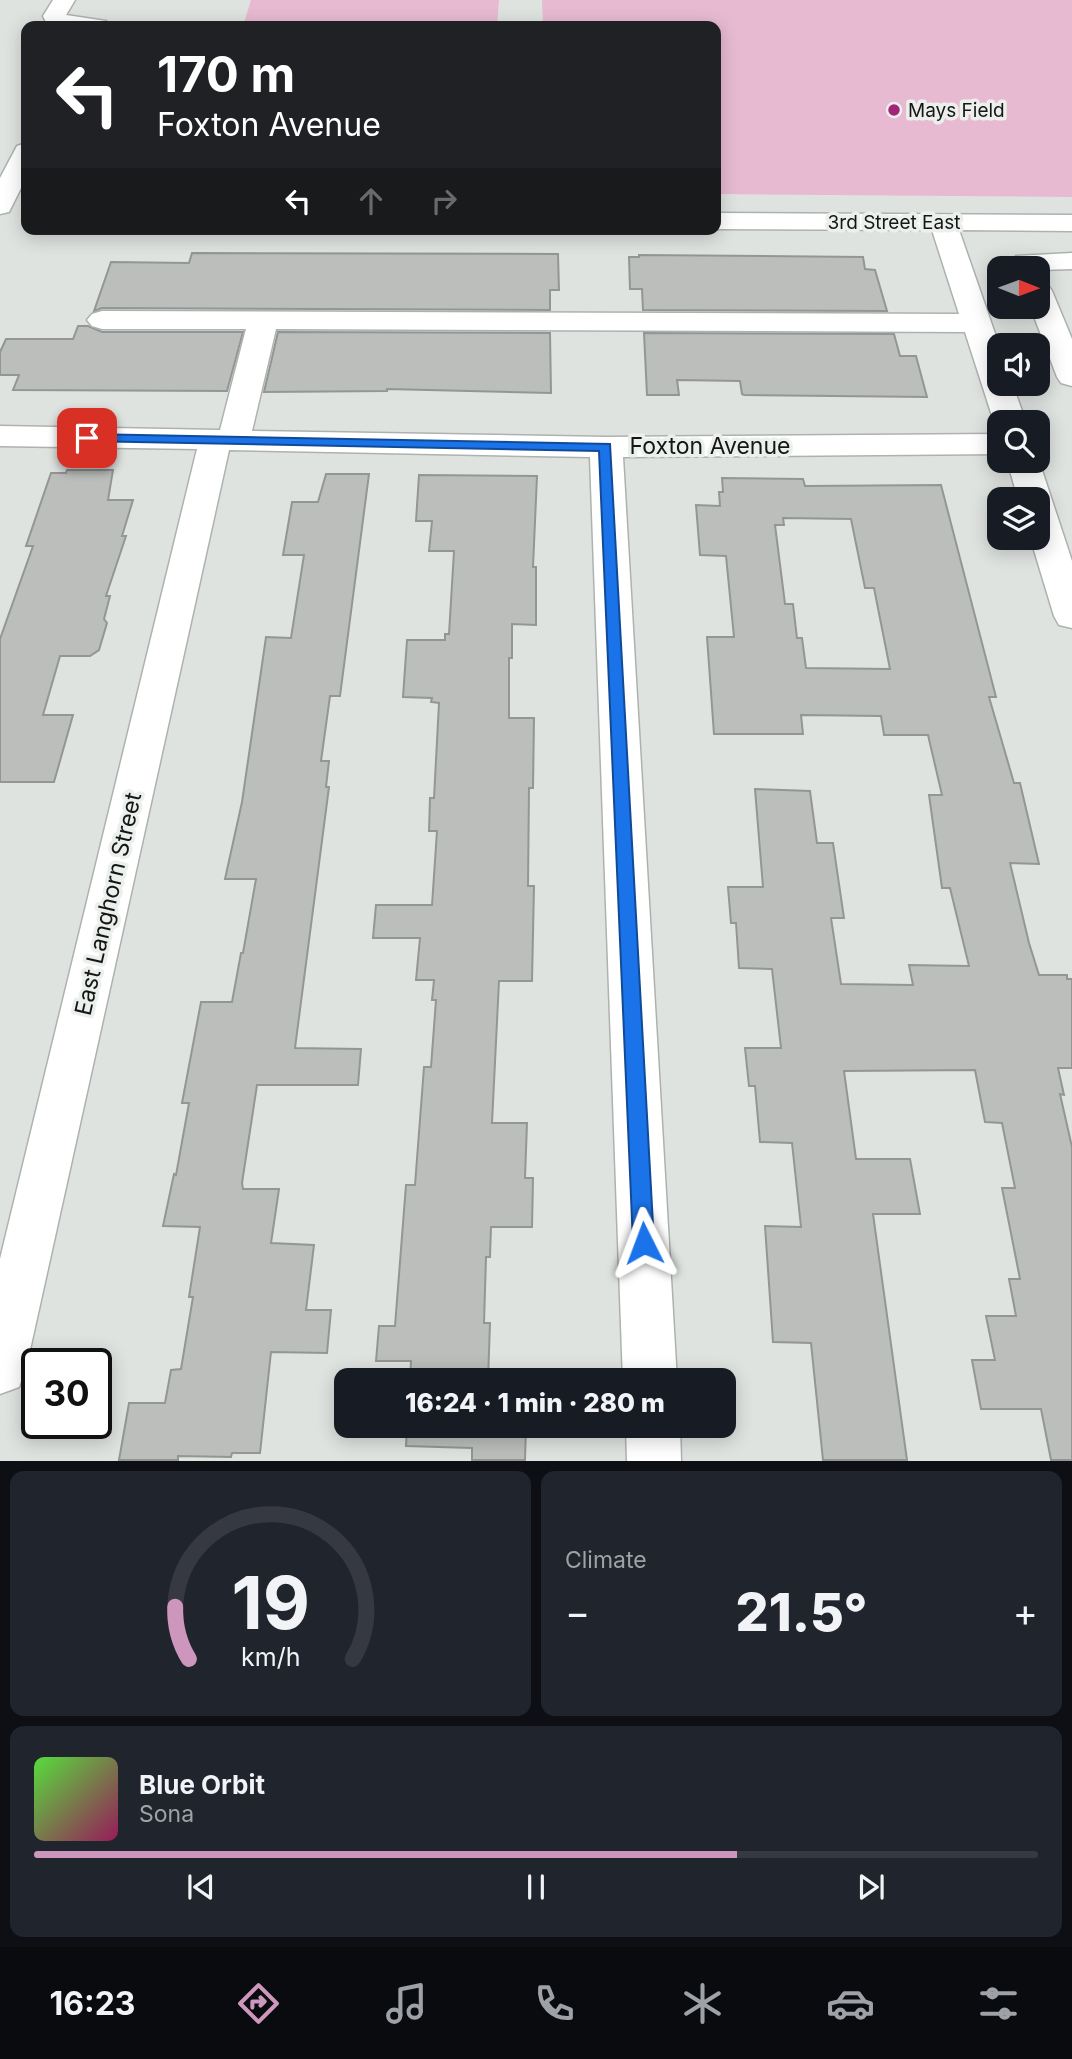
<!DOCTYPE html>
<html lang="en">
<head>
<meta charset="utf-8">
<style>
	:root { --surface:#171b24; --page:#20242c; --text:#f1f3f6; --muted:#9ea1a6; --line:#363941; --accent:#cd96bd }
	body { margin:0; font-family:Inter,sans-serif; background:var(--page); color:var(--text); height:100vh; display:flex; flex-direction:column; font-size:26px; white-space:nowrap }
	* { box-sizing:border-box; margin:0 }
	p { font-size:23px; color:var(--muted) }
	.icon { flex:none; width:38px; height:38px; fill:none; stroke:currentColor; stroke-width:2; stroke-linecap:round; stroke-linejoin:round }
	.map { position:relative; height:1461px; overflow:hidden }
	.details { display:flex; flex-direction:column; gap:10px; padding:10px; background:#0d0f14; flex:1 }
	.details>* { flex:none }
	.hud { position:absolute; left:21px; top:21px; width:700px; height:214px; border-radius:14px; box-shadow:0 4px 18px #0003; background:#202124; color:#fff; overflow:hidden }
	.needle { width:46px; rotate:91deg }
	.fabs { position:absolute; left:987px; top:256px; display:grid; gap:14px }
	.fabs a { display:grid; place-items:center; width:63px; height:63px; border-radius:14px; background:var(--surface); box-shadow:0 4px 18px #0003; font-size:35px }
	.speed { position:absolute; left:21px; top:1348px; display:flex; gap:14px; font-size:35px; font-weight:700; text-align:center }
	.speed>* { display:grid; place-content:center; width:91px; height:91px; border-radius:50%; background:var(--surface); box-shadow:0 4px 18px #0003; line-height:1 }
	.speed .limit { border:4px solid #111; border-radius:10px; background:#fff; color:#111 }
	.pin { position:absolute; display:grid; place-items:center; width:60px; height:60px; color:#fff; margin:-30px; border-radius:14px; box-shadow:0 4px 10px #0006 }
	.me { position:absolute; width:77px; margin:-38px; rotate:357deg; stroke-linejoin:round; filter:drop-shadow(0 0 5px #0008) }
	.turn { display:flex; align-items:center; gap:24px; height:147px; padding:0 21px; font-size:32px }
	.turn .icon { width:91px; height:91px; stroke-width:2.5 }
	.turn b { display:block; font-size:49px; line-height:60px }
	.lanes { display:flex; align-items:center; height:66px; padding:0 21px; background:#0003; justify-content:center; gap:35px; direction:ltr }
	.lanes .off { opacity:.35 }
	.big { font-size:52px; font-weight:800; line-height:1.1 }
	.details .card { flex:1; display:flex; flex-direction:column; justify-content:center; gap:10px; min-width:0; padding:0 24px; border-radius:14px; background:var(--page) }
	.details .dial { align-items:center; gap:0 }
	.dial svg { height:182px; overflow:visible; fill:none; stroke:var(--line); stroke-width:7; stroke-linecap:round; text-anchor:middle }
	.dial text { fill:var(--text); stroke:none }
	.song { display:flex; align-items:center; gap:21px }
	.cover { width:84px; height:84px; border-radius:10px; background:linear-gradient(135deg,hsl(110 70% 55%),hsl(330 70% 35%)) }
	.played { height:7px; border-radius:4px; background:linear-gradient(90deg,var(--accent) 70%,var(--line) 70%) }
	.keys { display:flex; justify-content:space-around; direction:ltr }
	.heat { display:flex; justify-content:space-between; align-items:center; font-size:38px; direction:ltr }
	.details .tiles { flex:1; display:grid; gap:10px; grid-template-columns:1fr 1fr }
	.card:last-child { grid-column:span 2 }
	.trip { position:absolute; left:334px; top:1368px; width:402px; height:70px; border-radius:14px; background:var(--surface); box-shadow:0 4px 18px #0003; font-weight:800; line-height:70px; text-align:center }
	.tab-bar { display:flex; height:112px; justify-content:space-around; align-items:center; background:#090b0e; color:var(--muted) }
	.tab-bar .icon { width:49px; height:49px }
	.tab-bar .selected { color:var(--accent) }
	.tab-bar b { font-size:32px; color:var(--text) }
	.map>svg:first-child { display:block }
</style>
</head>
<body>
<div class="map">
<svg width="1072" height="1461" viewBox="0 0 1072 1461">
	<rect width="100%" height="100%" fill="#dfe3e0"/>
	<g fill="#e7bad2">
		<polygon points="251,0 499,0 497,26 243,26"/>
		<polygon points="542,0 1072,0 1072,197 716,194 716,26 543,26"/>
	</g>
	<g fill="#bbbebb" stroke="#939794" stroke-width="2" fill-rule="evenodd">
		<polygon points="192,253 558,254 559,290 550,290 550,310 102,308 94,311 111,262 189,263"/>
		<polygon points="639,255 863,257 865,269 875,270 887,311 643,310 642,289 630,289 629,257 639,257"/>
		<polygon points="78,326 88,326 102,332 243,332 227,391 13,390 19,375 0,375 0,352 6,339 73,339"/>
		<polygon points="278,332 550,333 551,393 387,389 387,391 264,392"/>
		<polygon points="644,333 894,334 900,356 916,356 927,397 744,395 742,394 740,381 677,380 679,395 647,395"/>
		<polygon points="67,470 113,470 108,500 133,500 122,536 126,536 106,596 110,596 104,619 107,623 99,650 90,656 60,656 43,715 73,715 54,782 0,782 0,639 33,546 26,546 51,473 66,473"/>
		<polygon points="326,474 369,474 340,696 330,696 321,761 329,761 326,787 329,787 295,1048 361,1049 358,1085 257,1085 242,1183 243,1189 279,1189 271,1243 314,1245 306,1310 331,1310 327,1353 271,1352 260,1453 232,1453 231,1457 178,1456 178,1460 119,1460 129,1403 165,1403 171,1370 181,1369 193,1297 189,1297 200,1227 163,1226 174,1174 176,1175 189,1103 182,1103 201,1002 232,1002 241,953 243,953 256,879 225,879 242,802 266,637 291,638 304,555 283,555 292,502 318,502"/>
		<polygon points="419,475 537,476 533,567 536,567 536,625 512,624 512,658 509,658 509,718 534,718 533,788 529,788 528,886 534,886 532,981 499,981 492,1123 527,1123 525,1178 533,1178 532,1227 491,1227 490,1257 486,1257 484,1323 490,1323 488,1381 410,1381 411,1361 376,1361 379,1326 395,1326 406,1185 415,1185 424,1067 431,1067 436,1000 432,1000 434,980 416,980 420,938 373,938 376,905 432,905 437,831 429,831 430,798 434,798 439,703 431,702 432,698 403,697 407,640 445,640 445,634 449,634 454,551 429,551 432,521 416,521"/>
		<path d="M 722,478 L 803,479 L 805,486 L 941,485 L 996,697 L 989,697 L 1014,783 L 1020,783 L 1039,864 L 1010,863 L 1029,943 L 1039,975 L 1067,975 L 1067,979 L 1072,979 L 1072,1068 L 1058,1068 L 1064,1095 L 1060,1094 L 1072,1147 L 1072,1460 L 1051,1460 L 1041,1409 L 981,1409 L 972,1360 L 995,1360 L 986,1316 L 1016,1316 L 1009,1279 L 1020,1279 L 1002,1188 L 1015,1188 L 1002,1123 L 985,1122 L 975,1070 L 844,1071 L 856,1159 L 910,1159 L 920,1214 L 873,1214 L 907,1460 L 823,1460 L 811,1343 L 773,1342 L 765,1226 L 801,1227 L 792,1143 L 760,1142 L 755,1086 L 749,1086 L 745,1048 L 781,1048 L 772,969 L 739,968 L 736,923 L 731,923 L 728,887 L 763,887 L 755,789 L 810,791 L 817,843 L 833,843 L 844,918 L 831,918 L 841,984 L 913,985 L 909,965 L 969,966 L 950,888 L 942,888 L 929,795 L 942,795 L 928,735 L 884,735 L 881,716 L 801,715 L 803,734 L 714,734 L 707,637 L 734,637 L 726,556 L 700,555 L 696,505 L 720,506 L 719,492 L 723,492 ZM 783,518 L 851,519 L 865,588 L 874,588 L 890,669 L 806,668 L 802,638 L 797,638 L 793,604 L 785,604 L 775,525 L 784,525 Z"/>
		<polygon points="407,1426 526,1426 525,1460 472,1460 472,1448 406,1446"/>
	</g>
	<g fill="none" stroke-linecap="round" stroke-linejoin="round">
		<g stroke="#aeb2af" stroke-width="3">
			<g id="minor">
				<polygon points="53,0 75,0 66,15 106,21 109,26 48,26 43,16"/>
				<polygon points="26,143 26,178 9,212 0,214 0,178 17,146"/>
				<polygon points="716,213 1072,215 1072,231 959,230 999,345 999,383 1012,383 1026,422 999,422 999,429 994,422 965,332 276,329 252,431 606,437 999,434 999,454 623,457 677,1381 623,1381 590,457 229,450 26,1368 19,1387 0,1394 0,1259 197,449 0,446 0,426 220,430 246,329 102,329 92,326 87,320 92,314 102,311 959,314 932,230 716,229"/>
				<polygon points="1072,253 1072,269 1041,270 1038,274 1038,268 1014,268 1012,262 1016,256"/>
				<polygon points="1038,282 1048,285 1052,291 1072,339 1072,386 1061,383 1057,377 1030,306 1038,306"/>
				<polygon points="1038,458 1072,561 1072,628 1059,625 1054,616 1030,537 1038,537 1038,499 1018,499 1007,460 1038,460"/>
				<polygon points="626,1426 680,1426 681,1461 627,1461"/>
			</g>
		</g>
		<use href="#minor" fill="#fff" fill-rule="evenodd"/>
	</g>
	<polygon fill="#1a73e8" stroke="#114b97" stroke-width="2" points="87,434 610,444 654,1243 651,1250 644,1253 637,1250 633,1243 599,451 82,441 80,438"/>
	<circle fill="#a12478" stroke="#ecf0ed" stroke-width="2.5" cx="894" cy="110" r="7"/>
	<g text-anchor="middle" stroke-width="7" stroke-linejoin="round" paint-order="stroke">
		<g font-size="19" fill="#151615" stroke="#ecf0ed" text-anchor="start">
			<text x="908" y="117">Mays Field</text>
		</g>
		<g font-size="19" fill="#151615" stroke="#ecf0ed">
			<text x="894" y="229">3rd Street East</text>
		</g>
		<g font-size="23" fill="#151615" stroke="#ecf0ed">
			<text x="710" y="454">Foxton Avenue</text>
			<text transform="translate(108 904) rotate(-77)" y="8">East Langhorn Street</text>
		</g>
	</g>
</svg>
<div class="fabs">
<a><svg class="needle" viewBox="-14 -14 28 28"><path d="M0-13l5 13h-10z" fill="#e53935"/><path d="M0 13l5-13h-10z" fill="#9ea1a6"/></svg></a>
<a><svg class="icon" aria-label="sound" viewBox="0 0 24 24"><path d="M4 9h4l5-4v14l-5-4H4zM17 9q2 3 0 6"/></svg></a>
<a><svg class="icon" aria-label="search" viewBox="0 0 24 24"><circle cx="10" cy="10" r="6"/><path d="M15 15l6 6"/></svg></a>
<a><svg class="icon" aria-label="layers" viewBox="0 0 24 24"><path d="M12 4l9 5-9 5-9-5zM3 14l9 5 9-5"/></svg></a>
</div>
<div class="speed"><div class="limit">30</div></div>
<div class="pin" style="left:87px;top:438px;background:#d93025"><svg class="icon" aria-label="arrive" viewBox="0 0 24 24"><path d="M6 21V4h12l-3 4 3 4H6"/></svg></div>
<svg class="me" style="left:644px;top:1243px" viewBox="-20 -20 40 40"><path d="M0-17L14 15 0 8-14 15z" fill="#1a73e8" stroke="#fff" stroke-width="4"/></svg>
<div class="trip">16:24 · 1 min · 280 m</div>
<div class="hud">
<div class="turn"><svg class="icon" aria-label="left" viewBox="0 0 24 24"><path d="M17 20v-9H6M10 6l-5 5 5 5"/></svg><div><b>170 m</b>Foxton Avenue</div></div>
<div class="lanes"><svg class="icon" aria-label="left" viewBox="0 0 24 24"><path d="M17 20v-9H6M10 6l-5 5 5 5"/></svg><svg class="icon off" aria-label="ahead" viewBox="0 0 24 24"><path d="M12 20V5M6 11l6-6 6 6"/></svg><svg class="icon off" aria-label="right" viewBox="0 0 24 24"><path d="M7 20v-9h11M14 6l5 5-5 5"/></svg></div>
</div>
</div>
<section class="details">
<div class="tiles">
<div class="card dial"><svg viewBox="0 0 100 80">
<path d="M14 69A42 42 0 1 1 86 69"/>
<path d="M14 69A42 42 0 0 1 8 46" stroke="#cd96bd"/>
<text x="50" y="56" font-size="32" font-weight="700">19</text>
<text x="50" y="72" font-size="11">km/h</text>
</svg></div>
<div class="card"><p>Climate</p>
<div class="heat"><a>−</a><b class="big">21.5°</b><a>+</a></div>
</div>
<div class="card">
<div class="song"><i class="cover"></i><div><b>Blue Orbit</b><p>Sona</p></div></div>
<div class="played"></div>
<div class="keys"><svg class="icon" aria-label="previous" viewBox="0 0 24 24"><path d="M18 5L8 12l10 7zM5 5v14"/></svg><svg class="icon" aria-label="pause" viewBox="0 0 24 24"><path d="M8 5v14M16 5v14"/></svg><svg class="icon" aria-label="next" viewBox="0 0 24 24"><path d="M6 5l10 7-10 7zM19 5v14"/></svg></div>
</div>
</div>
</section>
<nav class="tab-bar">
<b>16:23</b>
<svg class="icon selected" aria-label="directions" viewBox="0 0 24 24"><path d="M12 3l9 9-9 9-9-9zM9 14v-3h6M13 9l2 2-2 2"/></svg>
<svg class="icon" aria-label="music" viewBox="0 0 24 24"><path d="M9 18V5l10-2v13"/><circle cx="6" cy="18" r="3"/><circle cx="16" cy="16" r="3"/></svg>
<svg class="icon" aria-label="phone" viewBox="0 0 24 24"><path d="M5 4h4l2 5-3 2q2 4 5 5l2-3 5 2v4C11 20 4 13 5 4z"/></svg>
<svg class="icon" aria-label="climate" viewBox="0 0 24 24"><path d="M12 3v18M4 7l16 10M4 17L20 7"/></svg>
<svg class="icon" aria-label="car" viewBox="0 0 24 24"><path d="M5 17H2v-5l4-1 3-4h7l3 4 3 1v5h-3M9 17h6M6 11h13"/><circle cx="7" cy="17" r="2"/><circle cx="17" cy="17" r="2"/></svg>
<svg class="icon" aria-label="filters" viewBox="0 0 24 24"><path d="M4 7h16M4 17h16"/><circle cx="9" cy="7" r="2"/><circle cx="15" cy="17" r="2"/></svg>
</nav>
</body>
</html>
